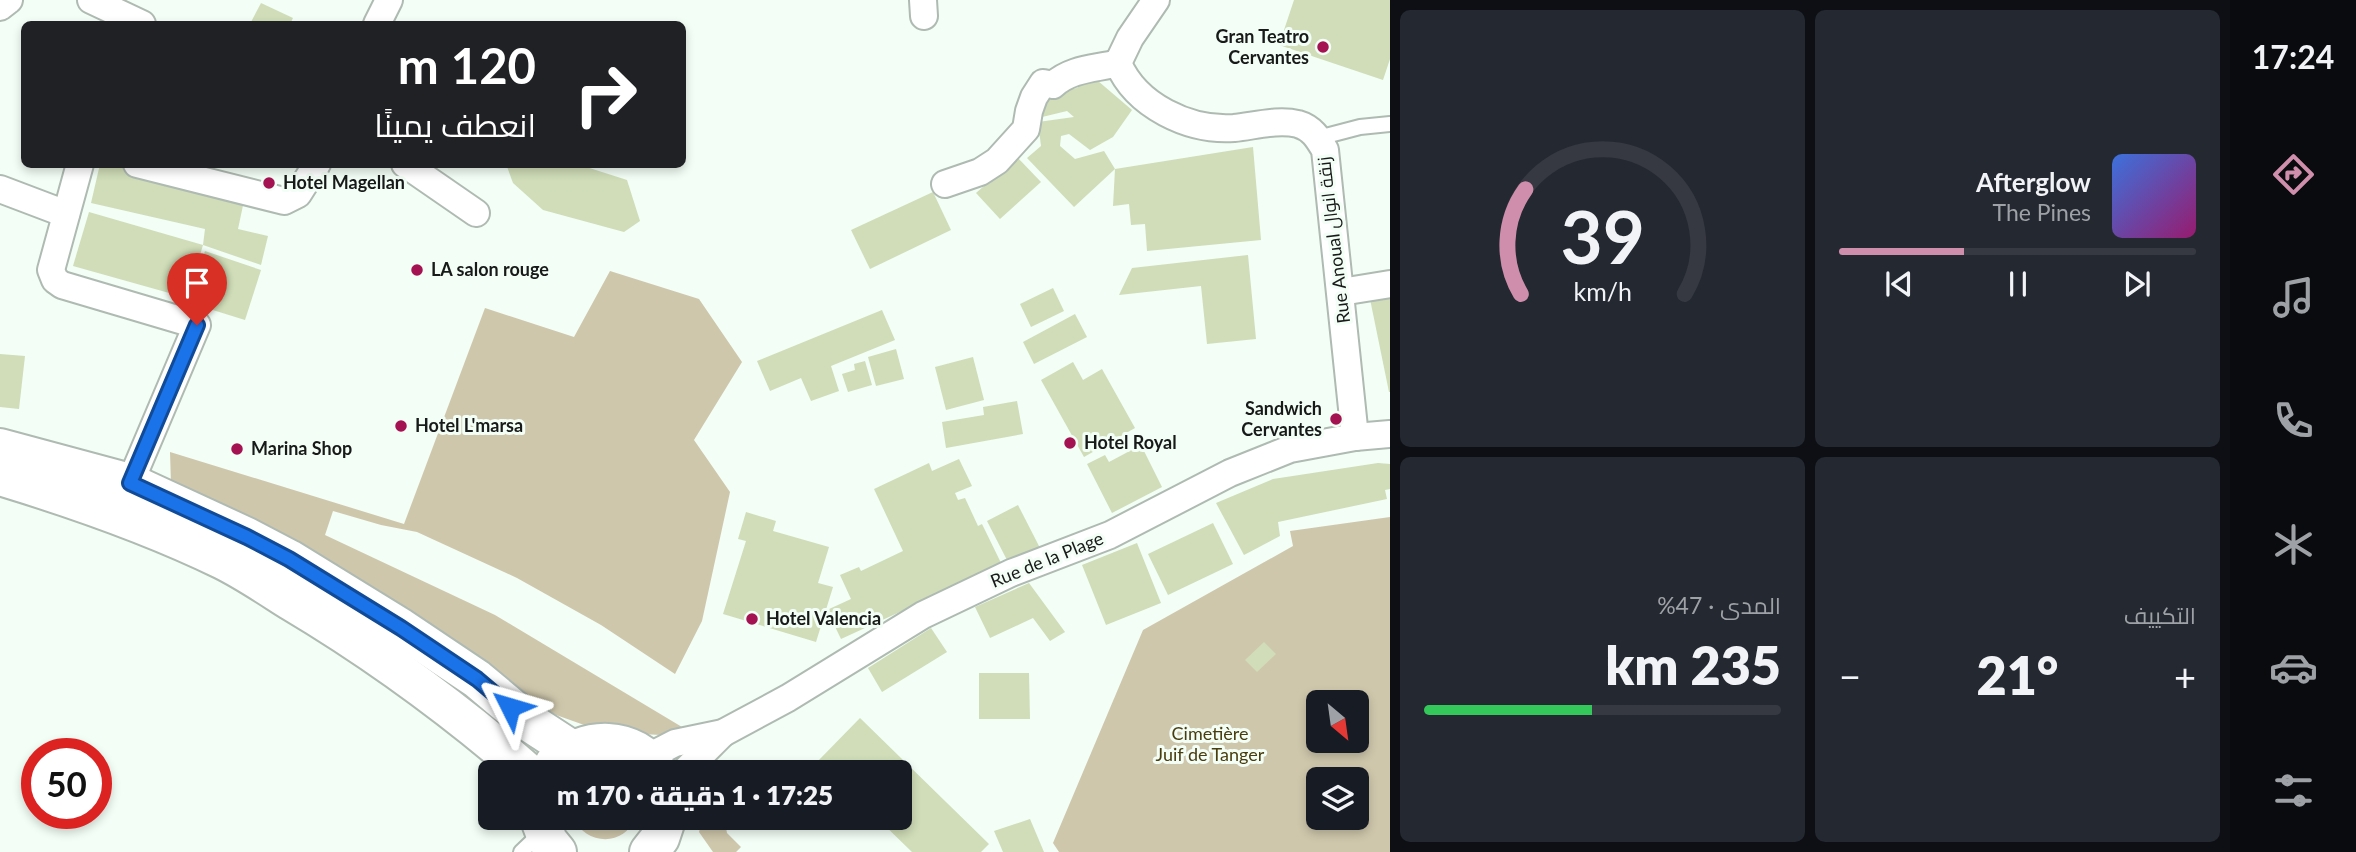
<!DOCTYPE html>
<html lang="ar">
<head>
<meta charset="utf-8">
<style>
	:root { --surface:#171b24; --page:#242831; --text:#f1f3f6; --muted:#9ea1a6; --line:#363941; --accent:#cf8eac }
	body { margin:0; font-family:Lato,Cairo,sans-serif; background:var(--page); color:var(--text); direction:rtl; height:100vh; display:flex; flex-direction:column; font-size:26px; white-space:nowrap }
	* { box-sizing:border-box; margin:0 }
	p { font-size:23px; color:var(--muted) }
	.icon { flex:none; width:38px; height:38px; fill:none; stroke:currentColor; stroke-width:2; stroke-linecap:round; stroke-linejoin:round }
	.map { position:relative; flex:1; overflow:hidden; direction:ltr }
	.sheet { display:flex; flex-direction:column; gap:10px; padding:10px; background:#0d0f14; width:840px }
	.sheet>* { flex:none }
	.hud { position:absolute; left:21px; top:21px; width:665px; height:147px; border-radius:10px; box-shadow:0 4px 10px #0003; direction:rtl; background:#202124; color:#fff; overflow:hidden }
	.needle { width:46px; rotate:151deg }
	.controls { position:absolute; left:1306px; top:690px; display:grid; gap:14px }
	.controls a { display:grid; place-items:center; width:63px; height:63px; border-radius:10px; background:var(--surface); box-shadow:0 4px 10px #0003; font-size:35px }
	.speed { position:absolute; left:21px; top:738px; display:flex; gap:14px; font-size:35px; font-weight:700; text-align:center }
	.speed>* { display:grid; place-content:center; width:91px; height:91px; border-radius:50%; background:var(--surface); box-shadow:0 4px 10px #0003; line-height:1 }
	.speed .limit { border:10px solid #d22; background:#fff; color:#111 }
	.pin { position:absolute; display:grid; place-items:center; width:60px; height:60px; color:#fff; margin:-72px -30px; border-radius:50% 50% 50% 0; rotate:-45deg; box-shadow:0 0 7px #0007 }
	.pin .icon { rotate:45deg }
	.me { position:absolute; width:77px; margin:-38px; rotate:310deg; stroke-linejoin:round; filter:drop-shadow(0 0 5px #0008) }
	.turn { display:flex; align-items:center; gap:24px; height:147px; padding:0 35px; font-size:32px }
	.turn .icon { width:91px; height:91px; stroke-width:2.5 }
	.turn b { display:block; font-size:49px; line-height:60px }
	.big { font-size:52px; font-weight:800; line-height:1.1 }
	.sheet .widget { flex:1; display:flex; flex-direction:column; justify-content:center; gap:10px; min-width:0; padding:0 24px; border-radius:10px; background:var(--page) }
	.sheet .dial { align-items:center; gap:0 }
	.dial svg { height:182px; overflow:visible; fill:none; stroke:var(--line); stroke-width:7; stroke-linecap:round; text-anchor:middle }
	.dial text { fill:var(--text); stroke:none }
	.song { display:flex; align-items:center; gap:21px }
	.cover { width:84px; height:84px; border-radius:10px; background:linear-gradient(135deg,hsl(220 70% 55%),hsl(320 70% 35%)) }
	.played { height:7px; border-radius:4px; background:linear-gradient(90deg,var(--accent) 35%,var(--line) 35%) }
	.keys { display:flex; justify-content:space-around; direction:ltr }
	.heat { display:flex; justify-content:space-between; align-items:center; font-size:38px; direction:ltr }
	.charge { height:10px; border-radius:5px; background:linear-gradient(90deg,#34c759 47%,var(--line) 0) }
	.sheet .tiles { flex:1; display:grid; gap:10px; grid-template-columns:repeat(2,1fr) }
	.trip { position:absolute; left:478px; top:760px; width:434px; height:70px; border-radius:10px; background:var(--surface); box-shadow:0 4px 10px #0003; font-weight:800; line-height:70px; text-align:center; direction:rtl }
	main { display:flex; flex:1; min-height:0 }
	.tab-bar { display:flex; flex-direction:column; width:126px; justify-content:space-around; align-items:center; background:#090b0e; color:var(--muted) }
	.tab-bar .icon { width:49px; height:49px }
	.tab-bar .current { color:var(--accent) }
	.tab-bar b { font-size:32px; color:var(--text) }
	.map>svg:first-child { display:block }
</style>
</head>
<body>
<main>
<nav class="tab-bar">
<b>17:24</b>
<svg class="icon current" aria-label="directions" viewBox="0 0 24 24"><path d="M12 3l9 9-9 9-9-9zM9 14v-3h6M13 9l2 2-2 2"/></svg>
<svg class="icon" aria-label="music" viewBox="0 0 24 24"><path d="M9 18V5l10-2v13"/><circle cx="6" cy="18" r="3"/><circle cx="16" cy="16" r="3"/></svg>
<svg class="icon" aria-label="phone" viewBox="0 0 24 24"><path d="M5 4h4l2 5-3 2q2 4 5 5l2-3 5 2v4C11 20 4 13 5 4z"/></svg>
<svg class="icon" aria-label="climate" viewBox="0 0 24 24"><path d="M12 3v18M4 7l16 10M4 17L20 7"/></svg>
<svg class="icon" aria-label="car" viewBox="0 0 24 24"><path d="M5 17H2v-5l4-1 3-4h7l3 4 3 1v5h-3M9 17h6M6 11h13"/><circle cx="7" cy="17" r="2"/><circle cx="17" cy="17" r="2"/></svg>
<svg class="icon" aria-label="filters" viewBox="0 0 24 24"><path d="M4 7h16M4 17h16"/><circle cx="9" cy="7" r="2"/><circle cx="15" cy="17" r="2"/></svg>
</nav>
<section class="sheet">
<div class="tiles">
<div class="widget">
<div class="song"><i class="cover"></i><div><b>Afterglow</b><p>The Pines</p></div></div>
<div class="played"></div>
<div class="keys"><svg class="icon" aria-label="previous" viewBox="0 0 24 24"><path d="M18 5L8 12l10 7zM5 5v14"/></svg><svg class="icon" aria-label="pause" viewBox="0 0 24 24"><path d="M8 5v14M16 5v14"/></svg><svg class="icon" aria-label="next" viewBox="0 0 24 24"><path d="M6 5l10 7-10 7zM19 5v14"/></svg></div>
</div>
<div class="widget dial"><svg viewBox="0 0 100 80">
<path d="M14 69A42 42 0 1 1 86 69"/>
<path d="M14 69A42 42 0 0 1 16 23" stroke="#cf8eac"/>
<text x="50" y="56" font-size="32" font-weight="700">39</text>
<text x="50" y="72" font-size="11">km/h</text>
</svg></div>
<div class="widget"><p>التكييف</p>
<div class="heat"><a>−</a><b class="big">21°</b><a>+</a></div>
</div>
<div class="widget"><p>المدى · 47%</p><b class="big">235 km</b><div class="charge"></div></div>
</div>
</section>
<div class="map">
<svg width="1390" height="852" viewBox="0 0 1390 852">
	<rect width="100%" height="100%" fill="#f3fef6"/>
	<g fill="#cfc7ac" fill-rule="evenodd">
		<polygon points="610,271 699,299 742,362 694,440 730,492 702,621 675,674 601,625 517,578 417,532 381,525 333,511 325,535 495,615 682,727 661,735 641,734 587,726 542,710 314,551 171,484 170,452 404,524 485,308 574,337"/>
		<path d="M 1390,517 L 1390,852 L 1059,852 L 1053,843 L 1143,630 L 1293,546 L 1290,531 ZM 1318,702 L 1356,702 L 1356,740 L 1318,740 ZM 1318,779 L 1356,779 L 1356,817 L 1318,817 Z"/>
		<path d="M 573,817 L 635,817 C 625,848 584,845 573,817 Z"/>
		<polygon points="703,817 724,817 727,833 741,847 736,852 713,852 699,832"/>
	</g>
	<g fill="#d0ddb8">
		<polygon points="1294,0 1390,0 1390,59 1383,80 1279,45"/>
		<polygon points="261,3 293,18 290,24 250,24"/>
		<polygon points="1091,75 1132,110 1113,137 1090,150 1069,134 1061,136 1060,146 1075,159 1104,151 1115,169 1074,207 1027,158 1041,146 1038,122 1074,117 1067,111 1042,117 1037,95 1077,88"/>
		<polygon points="1253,147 1261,240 1147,251 1145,224 1131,225 1129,204 1113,206 1115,169"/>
		<polygon points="1017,157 1041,182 1000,219 976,193"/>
		<polygon points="100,164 110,164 245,196 238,229 268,236 261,265 203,245 205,229 91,203"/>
		<polygon points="506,164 577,164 627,180 640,221 624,232 543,210 513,183"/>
		<polygon points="933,192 951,230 870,269 851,230"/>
		<polygon points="89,212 203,245 187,298 73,266"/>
		<polygon points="205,251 261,270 245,320 187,302"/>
		<polygon points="1248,255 1256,339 1207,344 1201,286 1119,295 1132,268"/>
		<polygon points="1053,288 1064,311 1031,327 1020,304"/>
		<polygon points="1390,295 1390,392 1389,392 1370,299"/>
		<polygon points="882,310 895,340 831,366 839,391 811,401 801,378 770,391 757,361"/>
		<polygon points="1075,314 1087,337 1034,364 1023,342"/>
		<polygon points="896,349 904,379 876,386 868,357"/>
		<polygon points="0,354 25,356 19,409 0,407"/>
		<polygon points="973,357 984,400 946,410 935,367"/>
		<polygon points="865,361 872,385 848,392 842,374 855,370 854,364"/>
		<polygon points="1073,362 1083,380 1102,369 1135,428 1084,457 1041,380"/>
		<polygon points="1017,401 1023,434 946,448 942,422 984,415 983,407"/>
		<polygon points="1141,445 1162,487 1112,513 1087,464 1105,455 1109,462"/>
		<polygon points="959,459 972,486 955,493 958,500 965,498 978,526 982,524 1002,565 841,639 827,610 851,599 840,575 859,567 861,571 903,551 874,489 929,463 932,471"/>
		<polygon points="1378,463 1390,464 1390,489 1385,490 1387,499 1278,522 1280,536 1244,555 1216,503 1273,479"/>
		<polygon points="1018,505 1040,548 1009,564 987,521"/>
		<polygon points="746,512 776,521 773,531 829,547 818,583 833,587 816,642 723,614 746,541 738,539"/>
		<polygon points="1213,523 1233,564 1168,595 1148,554"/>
		<polygon points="1137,543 1161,603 1106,625 1082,565"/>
		<polygon points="1029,583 1065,632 1050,641 1033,618 990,638 975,607"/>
		<polygon points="931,628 947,652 882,692 868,668"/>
		<polygon points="1264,642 1276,654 1257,672 1245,660"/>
		<polygon points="979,673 1029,673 1030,719 979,719"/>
		<polygon points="860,718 989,844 981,852 912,852 876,817 900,817 900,772 829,772 818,761"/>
		<polygon points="1030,819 1044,852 1003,852 994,831"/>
	</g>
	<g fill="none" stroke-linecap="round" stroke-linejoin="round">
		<g stroke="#afbab2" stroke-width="18">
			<g id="lane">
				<polyline points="1318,138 1360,127 1390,124"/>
				<polyline points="521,852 542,832"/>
			</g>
		</g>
		<g stroke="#afbab2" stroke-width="30">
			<g id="street">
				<polyline points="91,0 142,24"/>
				<polyline points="923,0 924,16"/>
				<path d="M 1156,0 L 1130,38 L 1118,63 C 1136,106 1189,131 1234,128 C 1254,126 1278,119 1298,124 C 1312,128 1318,138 1325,150 L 1355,437"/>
				<polyline points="0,7 9,0"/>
				<polyline points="377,24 389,0"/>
				<polyline points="80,164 51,270 55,280 62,285 197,325 130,483"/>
				<polyline points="137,164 284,201 298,194 317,164"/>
				<polyline points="405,164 476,213"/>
				<path d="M 945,184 L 980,172 L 997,161 L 1026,129 L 1029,111 L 1034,97 L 1043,83 L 1053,85 C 1072,68 1095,69 1118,63"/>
				<polyline points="0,189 66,214"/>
				<polyline points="1341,292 1390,284"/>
				<polyline points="646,758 675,743 723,733 788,698 923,615 1011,573 1110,535 1230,473 1290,449 1355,437 1390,434"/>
				<polyline points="684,772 723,733"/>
			</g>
		</g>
		<g stroke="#afbab2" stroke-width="42">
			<g id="secondary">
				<polyline points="0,448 130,483 247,537 289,559 401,628 477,679 526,720 572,750"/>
				<path d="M 0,476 C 76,499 151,525 223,560 C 247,572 269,587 291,601 C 375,651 453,708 527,772"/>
				<path d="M 554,764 C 584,735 634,734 658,772"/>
				<polyline points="539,817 548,841 557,852"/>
				<polyline points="649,852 660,838 667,817"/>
			</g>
		</g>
		<use href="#lane" stroke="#fff" stroke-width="14"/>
		<use href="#street" stroke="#fff" stroke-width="26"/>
		<use href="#secondary" stroke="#fff" stroke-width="38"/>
	</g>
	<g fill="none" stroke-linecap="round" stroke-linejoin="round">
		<g stroke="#114b97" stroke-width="18">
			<polyline id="route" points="197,325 130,483 247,537 289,559 401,628 477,679 510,707"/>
		</g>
		<use href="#route" stroke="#1a73e8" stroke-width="12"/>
	</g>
	<g fill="#a51251" stroke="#f3fef6" stroke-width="2.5">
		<circle cx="1323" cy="47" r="7"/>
		<circle cx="269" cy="183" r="7"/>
		<circle cx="417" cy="270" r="7"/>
		<circle cx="1336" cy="419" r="7"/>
		<circle cx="401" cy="426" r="7"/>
		<circle cx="1070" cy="443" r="7"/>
		<circle cx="237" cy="449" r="7"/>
		<circle cx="752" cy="619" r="7"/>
	</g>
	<g text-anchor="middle" stroke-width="6" stroke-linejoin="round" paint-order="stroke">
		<g font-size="18" font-weight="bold" fill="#171a18" stroke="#f3fef6" text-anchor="start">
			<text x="1309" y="43" text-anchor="end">Gran Teatro<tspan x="1309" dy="21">Cervantes</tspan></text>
			<text x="283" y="189">Hotel Magellan</text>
			<text x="431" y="276">LA salon rouge</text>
			<text x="1322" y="415" text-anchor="end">Sandwich<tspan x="1322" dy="21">Cervantes</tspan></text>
			<text x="415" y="432">Hotel L'marsa</text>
			<text x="1084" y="449">Hotel Royal</text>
			<text x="251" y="455">Marina Shop</text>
			<text x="766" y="625">Hotel Valencia</text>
		</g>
		<g font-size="18" fill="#171a18" stroke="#f3fef6">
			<text transform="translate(1334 240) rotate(-97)" y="6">Rue Anoual زنقة انوال</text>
			<text transform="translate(1047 560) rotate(-22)" y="6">Rue de la Plage</text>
		</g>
		<g font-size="18" fill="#493c0d" stroke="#f3fef6">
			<text x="1210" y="740">Cimetière<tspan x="1210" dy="21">Juif de Tanger</tspan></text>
		</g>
	</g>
</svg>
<div class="controls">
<a><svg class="needle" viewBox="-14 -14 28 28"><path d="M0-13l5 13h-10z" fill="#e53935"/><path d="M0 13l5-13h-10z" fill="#9ea1a6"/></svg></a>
<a><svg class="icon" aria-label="layers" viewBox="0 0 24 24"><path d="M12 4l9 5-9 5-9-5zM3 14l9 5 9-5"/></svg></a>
</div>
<div class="speed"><div class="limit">50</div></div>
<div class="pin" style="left:197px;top:325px;background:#d93025"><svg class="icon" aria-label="arrive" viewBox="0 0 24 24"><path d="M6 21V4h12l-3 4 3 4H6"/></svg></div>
<svg class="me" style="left:510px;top:707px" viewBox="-20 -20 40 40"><path d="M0-17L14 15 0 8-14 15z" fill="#1a73e8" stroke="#fff" stroke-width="4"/></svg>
<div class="trip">17:25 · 1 دقيقة · 170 m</div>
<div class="hud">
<div class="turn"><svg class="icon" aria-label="right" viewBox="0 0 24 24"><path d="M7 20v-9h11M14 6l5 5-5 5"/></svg><div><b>120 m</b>انعطف يمينًا</div></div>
</div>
</div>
</main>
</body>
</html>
